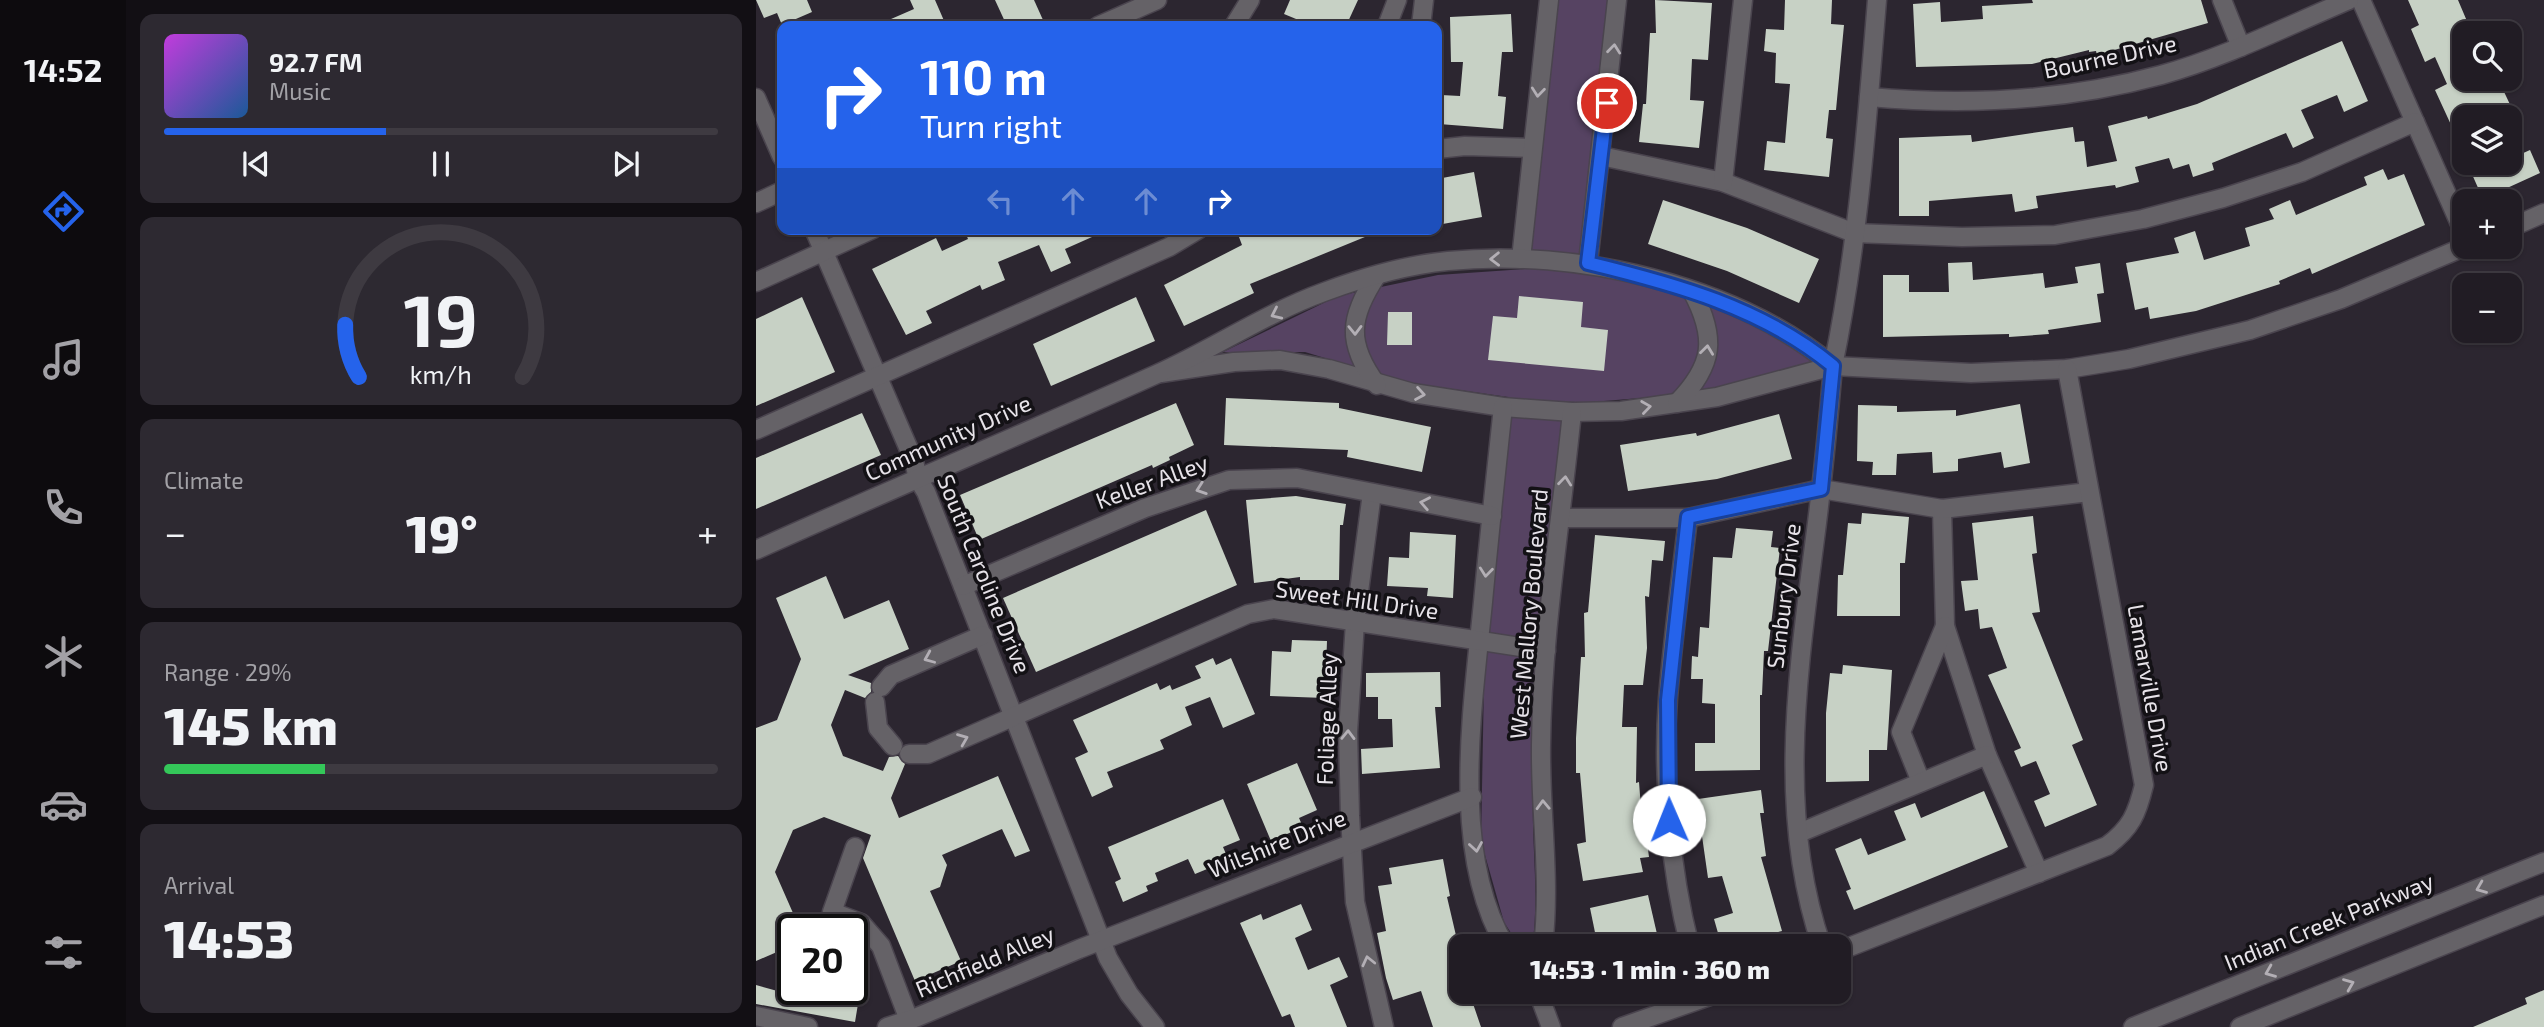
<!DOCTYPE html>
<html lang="en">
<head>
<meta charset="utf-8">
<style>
	:root { --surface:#211c24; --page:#2d2931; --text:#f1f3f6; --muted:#a2a1a6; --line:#3e3a41; --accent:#2563eb }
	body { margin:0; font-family:"Exo 2",sans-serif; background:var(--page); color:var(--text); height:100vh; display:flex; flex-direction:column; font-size:26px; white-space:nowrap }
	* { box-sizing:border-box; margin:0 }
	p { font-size:23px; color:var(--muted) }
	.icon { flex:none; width:38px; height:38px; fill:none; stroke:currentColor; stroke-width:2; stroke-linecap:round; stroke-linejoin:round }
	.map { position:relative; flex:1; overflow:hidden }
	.panel { display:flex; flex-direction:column; gap:14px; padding:14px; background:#120f14; width:630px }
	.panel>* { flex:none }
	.guide { position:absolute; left:21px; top:21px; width:665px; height:214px; border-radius:14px; box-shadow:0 2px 5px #0004,0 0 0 2px var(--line); background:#2563eb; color:#fff; overflow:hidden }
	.controls { position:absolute; left:1696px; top:21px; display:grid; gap:14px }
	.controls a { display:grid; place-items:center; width:70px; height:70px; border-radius:14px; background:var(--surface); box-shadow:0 2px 5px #0004,0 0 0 2px var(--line); font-size:35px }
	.speed { position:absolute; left:21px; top:914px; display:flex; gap:14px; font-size:35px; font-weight:700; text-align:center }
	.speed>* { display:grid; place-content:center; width:91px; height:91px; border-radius:50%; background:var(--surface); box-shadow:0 2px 5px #0004,0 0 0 2px var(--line); line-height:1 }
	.speed .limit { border:4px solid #111; border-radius:10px; background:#fff; color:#111 }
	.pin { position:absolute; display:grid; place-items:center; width:60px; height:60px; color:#fff; margin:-30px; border:4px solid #fff; border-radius:50%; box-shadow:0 2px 7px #0007 }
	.me { position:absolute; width:77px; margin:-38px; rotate:359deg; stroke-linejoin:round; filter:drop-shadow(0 0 5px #0008) }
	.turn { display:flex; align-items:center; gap:24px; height:147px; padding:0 28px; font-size:32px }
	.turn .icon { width:91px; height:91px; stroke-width:2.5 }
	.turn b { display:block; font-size:49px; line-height:60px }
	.lanes { display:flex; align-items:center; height:66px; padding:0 28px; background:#0003; justify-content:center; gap:35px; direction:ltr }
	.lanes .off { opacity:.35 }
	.big { font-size:52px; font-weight:800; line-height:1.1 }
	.panel .widget { flex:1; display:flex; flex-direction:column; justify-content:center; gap:10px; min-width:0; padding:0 24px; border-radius:14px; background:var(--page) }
	.panel .dial { align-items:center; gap:0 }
	.dial svg { height:182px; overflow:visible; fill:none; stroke:var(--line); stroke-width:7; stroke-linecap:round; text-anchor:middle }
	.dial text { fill:var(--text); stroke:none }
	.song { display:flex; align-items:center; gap:21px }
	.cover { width:84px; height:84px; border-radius:10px; background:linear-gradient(135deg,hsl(290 70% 55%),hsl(210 70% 35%)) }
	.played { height:7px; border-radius:4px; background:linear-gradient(90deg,var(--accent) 40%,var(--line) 40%) }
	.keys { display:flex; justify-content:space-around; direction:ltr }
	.heat { display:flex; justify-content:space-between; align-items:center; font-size:38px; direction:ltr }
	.charge { height:10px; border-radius:5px; background:linear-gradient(90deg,#34c759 29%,var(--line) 0) }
	.trip { position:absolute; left:693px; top:934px; width:402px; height:70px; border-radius:14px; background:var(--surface); box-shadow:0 2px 5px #0004,0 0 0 2px var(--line); font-weight:800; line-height:70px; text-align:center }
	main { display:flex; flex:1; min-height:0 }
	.tabs { display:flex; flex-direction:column; width:126px; justify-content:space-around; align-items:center; background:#0d0b0e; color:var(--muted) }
	.tabs .icon { width:49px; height:49px }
	.tabs .active { color:var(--accent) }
	.tabs b { font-size:32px; color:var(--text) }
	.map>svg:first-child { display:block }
</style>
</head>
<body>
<main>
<nav class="tabs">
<b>14:52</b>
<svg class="icon active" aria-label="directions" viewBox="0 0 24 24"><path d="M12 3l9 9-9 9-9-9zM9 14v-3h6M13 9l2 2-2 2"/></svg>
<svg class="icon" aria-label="music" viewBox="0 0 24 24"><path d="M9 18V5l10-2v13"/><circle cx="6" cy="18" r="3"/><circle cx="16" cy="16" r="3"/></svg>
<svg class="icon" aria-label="phone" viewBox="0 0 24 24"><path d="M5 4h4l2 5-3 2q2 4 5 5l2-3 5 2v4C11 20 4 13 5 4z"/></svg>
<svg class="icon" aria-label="climate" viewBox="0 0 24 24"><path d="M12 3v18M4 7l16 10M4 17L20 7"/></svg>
<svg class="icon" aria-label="car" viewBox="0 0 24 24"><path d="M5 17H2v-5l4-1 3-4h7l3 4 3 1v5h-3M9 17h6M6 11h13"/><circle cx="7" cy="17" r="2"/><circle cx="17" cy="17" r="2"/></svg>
<svg class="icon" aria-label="filters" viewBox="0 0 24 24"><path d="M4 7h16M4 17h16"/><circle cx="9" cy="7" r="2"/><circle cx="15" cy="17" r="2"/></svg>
</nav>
<section class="panel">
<div class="widget">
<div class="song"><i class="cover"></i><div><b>92.7 FM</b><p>Music</p></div></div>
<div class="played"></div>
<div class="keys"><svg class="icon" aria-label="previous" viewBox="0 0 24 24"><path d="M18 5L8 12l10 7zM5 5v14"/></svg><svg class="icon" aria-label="pause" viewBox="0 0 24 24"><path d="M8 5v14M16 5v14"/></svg><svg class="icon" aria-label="next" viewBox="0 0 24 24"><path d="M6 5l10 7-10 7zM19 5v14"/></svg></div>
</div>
<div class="widget dial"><svg viewBox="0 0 100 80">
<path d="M14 69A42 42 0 1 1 86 69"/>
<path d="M14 69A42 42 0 0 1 8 46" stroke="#2563eb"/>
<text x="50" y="56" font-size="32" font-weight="700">19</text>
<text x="50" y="72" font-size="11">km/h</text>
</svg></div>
<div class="widget"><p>Climate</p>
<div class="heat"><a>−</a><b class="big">19°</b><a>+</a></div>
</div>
<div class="widget"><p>Range · 29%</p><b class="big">145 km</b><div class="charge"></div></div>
<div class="widget"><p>Arrival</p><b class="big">14:53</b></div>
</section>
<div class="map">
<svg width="1788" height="1027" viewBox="0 0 1788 1027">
	<rect width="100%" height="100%" fill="#2c2630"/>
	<path fill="#564362" d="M 798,0 L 853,0 L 829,259 L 998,321 L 1062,364 L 956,392 L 812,404 C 798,533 782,662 777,792 C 775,844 784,895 776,947 L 764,947 L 748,922 L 725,841 L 729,630 L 752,397 L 648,382 L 549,352 L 467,352 L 582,296 L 682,275 L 769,269 Z"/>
	<g fill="#c7d1c5">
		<polygon points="0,0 51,0 56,12 26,25 21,13 8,18"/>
		<polygon points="154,0 179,0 189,23 181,26 119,26 158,9"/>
		<polygon points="239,0 278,0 287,20 273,26 251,26"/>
		<polygon points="534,0 602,0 590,26 557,26 528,14"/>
		<polygon points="899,0 956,3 952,60 936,59 934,100 948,101 943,148 883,142 887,104 890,104 894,33 900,33"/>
		<polygon points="1029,0 1076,0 1075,24 1088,25 1080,110 1073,110 1070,138 1077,139 1073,177 1008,170 1011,141 1029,143 1034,84 1019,83 1020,53 1008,51 1010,29 1028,30"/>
		<polygon points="1276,0 1445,0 1452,23 1341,55 1340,51 1333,52 1333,50 1276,64 1160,67 1157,4 1184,2 1185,22 1227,19 1226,6 1277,3"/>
		<polygon points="1652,0 1702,0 1716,33 1708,33 1708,79 1742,79 1758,113 1749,117 1708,117 1708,153 1679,90 1691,84 1679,57 1669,62 1655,29 1663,25"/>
		<polygon points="755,14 757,52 746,52 742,96 750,97 747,129 683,124 685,95 704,96 707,62 695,62 694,17"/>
		<polygon points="1586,41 1612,101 1588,112 1581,95 1545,110 1558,138 1537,148 1530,133 1456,163 1458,170 1437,177 1433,164 1417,169 1413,158 1379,167 1383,182 1360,188 1359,185 1280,196 1282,208 1259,212 1256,194 1173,201 1173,216 1143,216 1143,138 1215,135 1216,142 1317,127 1319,142 1328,141 1331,167 1361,161 1352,126 1391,116 1392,119 1441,104"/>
		<polygon points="1774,150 1784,173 1727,199 1711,163 1754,163 1754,159"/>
		<polygon points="1627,169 1632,180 1648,174 1669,225 1556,274 1554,268 1523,281 1524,284 1440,311 1394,319 1392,307 1379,310 1370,263 1423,253 1418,238 1439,231 1448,260 1494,246 1489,228 1518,219 1513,209 1534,200 1540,215 1611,185 1608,177"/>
		<polygon points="718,172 726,217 681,225 681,179"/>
		<polygon points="907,200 991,228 1063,259 1043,303 971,271 892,244"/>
		<polygon points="208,229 354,229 309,249 315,263 295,272 283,245 242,262 249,280 226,290 224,285 170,311 176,323 150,335 116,269 180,238 186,251 212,239"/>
		<polygon points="501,229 626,229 626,230 494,284 498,293 428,326 408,285 486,245 483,237"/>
		<polygon points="1216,262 1217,280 1287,273 1289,288 1322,283 1319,267 1344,263 1348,293 1341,294 1345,322 1292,330 1293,334 1253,337 1253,334 1127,337 1127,275 1153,275 1153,292 1193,292 1192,263"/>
		<polygon points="763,296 827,302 825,327 852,330 848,371 732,360 737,316 761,318"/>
		<polygon points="46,297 79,372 0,406 0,319"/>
		<polygon points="380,297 399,341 295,386 277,344"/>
		<polygon points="632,312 656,312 656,345 631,345"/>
		<polygon points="470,398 583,403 583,408 675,427 666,472 591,457 592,450 468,445"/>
		<polygon points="420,403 438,445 413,457 414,460 397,468 396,465 223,540 204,495"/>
		<polygon points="1264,404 1274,463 1248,468 1245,452 1202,459 1202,471 1177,473 1176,452 1141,454 1140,475 1116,475 1117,462 1101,461 1102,405 1141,406 1141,412 1200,410 1200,416"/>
		<polygon points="106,413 125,455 0,509 0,458"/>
		<polygon points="1023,414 1036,459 961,479 872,491 864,445 940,433 941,436"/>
		<polygon points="540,496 590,504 587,525 584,525 583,580 544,580 544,577 498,583 490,500"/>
		<polygon points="450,510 481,585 280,672 247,598"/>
		<polygon points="1106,513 1153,517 1149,563 1144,563 1144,616 1081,616 1082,575 1087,575 1092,523 1105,524"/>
		<polygon points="1277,516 1281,553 1276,554 1284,612 1276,613 1327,740 1316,745 1341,805 1289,827 1278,801 1294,794 1280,761 1265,767 1258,751 1265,748 1232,675 1251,668 1236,627 1224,629 1222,609 1209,611 1205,581 1222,580 1216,523"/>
		<polygon points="980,528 1017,531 1015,547 1024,548 1012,651 1008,651 1006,695 1004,695 1004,770 939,771 939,743 959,743 959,704 946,703 947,679 935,679 936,656 942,657 944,627 953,628 957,557 976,558"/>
		<polygon points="654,532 700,535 697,598 671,596 672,588 631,586 633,557 653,558"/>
		<polygon points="839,535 909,541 907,561 896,560 893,597 889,596 891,648 887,685 868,685 866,727 881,727 880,783 883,782 887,834 890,834 893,857 884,858 887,872 827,881 821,844 830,842 824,773 820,773 820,738 825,657 829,657 828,613 832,612"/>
		<polygon points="70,576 88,619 133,600 153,649 92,675 115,683 115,692 109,698 89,690 75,725 87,756 127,771 133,757 142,756 149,764 135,798 143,818 242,776 274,851 259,857 246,829 186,855 191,865 184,887 174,891 205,961 159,981 107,858 115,835 68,817 37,830 19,872 44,929 37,929 37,945 0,961 0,728 21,720 45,659 20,598"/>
		<polygon points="536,640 571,641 569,698 514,696 516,651 535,652"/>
		<polygon points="457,658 460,665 475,658 499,714 467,728 454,697 429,707 436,725 404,740 408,749 351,772 357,787 336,797 319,758 332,752 317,720 401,683 404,690 414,685 416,690 445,678 439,666"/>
		<polygon points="1087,665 1136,670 1131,750 1113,750 1113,781 1070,782 1070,713 1074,673 1086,674"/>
		<polygon points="684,672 685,707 679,707 684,768 606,774 605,749 637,747 636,719 622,719 622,697 610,697 610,673"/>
		<polygon points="541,763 561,810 543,818 547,827 515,841 491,784"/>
		<polygon points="1005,790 1008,813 1004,813 1010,856 1005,857 1026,931 966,947 958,919 977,913 966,876 952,878 944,822 931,824 928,801"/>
		<polygon points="1228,791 1252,847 1098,910 1090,891 1095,889 1079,849 1105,838 1112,855 1150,840 1138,811 1159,803 1165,818"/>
		<polygon points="467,799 484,840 467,847 470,854 454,861 456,867 439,874 432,859 399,873 402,881 390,886 392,891 367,902 359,882 365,879 352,847"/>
		<polygon points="687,859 694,896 691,897 705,957 705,992 713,992 725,1027 677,1027 665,991 637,1000 630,978 621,933 630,931 622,886 636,884 633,868"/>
		<polygon points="892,895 904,947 842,947 834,908"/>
		<polygon points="545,904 556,930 539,938 552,970 583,957 592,977 574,985 591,1027 539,1027 534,1014 526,1017 484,923 505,914 507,920"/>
		<polygon points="0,985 36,995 102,1004 99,1022 0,1004"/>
		<polygon points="1788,990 1788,1027 1717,1027 1771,1004 1769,998"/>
	</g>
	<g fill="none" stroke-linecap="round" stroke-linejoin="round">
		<g stroke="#4a444e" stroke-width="21">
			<g id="minor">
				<polyline points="1466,0 1485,47"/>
				<polyline points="1605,0 1708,233"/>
				<polyline points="342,26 401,0"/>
				<polyline points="478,26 494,0"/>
				<polyline points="631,26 641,0"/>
				<polyline points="665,26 668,0"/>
				<path d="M 1113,97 C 1212,106 1309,101 1405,75 C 1470,57 1531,26 1593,0"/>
				<polyline points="0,98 26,157"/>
				<polyline points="681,149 709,146 776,148"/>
				<polyline points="845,156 967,182 1098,233 1206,237 1299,235 1387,219 1467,198 1546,172 1659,122"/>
				<polyline points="967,182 987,0"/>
				<polyline points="0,203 26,191"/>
				<polyline points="1754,228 1788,213"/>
				<polyline points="58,229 158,461 162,479 170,492 352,958 373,994 399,1027"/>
				<polyline points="765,259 793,0"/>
				<polyline points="832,263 861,0"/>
				<polyline points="0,282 117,229"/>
				<polyline points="405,373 478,362 524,360 573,369 657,393 747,407 816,412 865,411 961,397 1077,366 1215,373 1311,369 1373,359 1494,330 1585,299 1708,247"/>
				<path d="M 621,385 C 590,343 593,317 621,275"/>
				<path d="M 921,403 C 958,365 961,338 936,291"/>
				<path d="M 747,407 C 740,472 733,537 727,602 C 717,706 693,853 750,947"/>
				<polyline points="0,430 413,247 443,229"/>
				<polyline points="616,493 599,622 592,732 594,816 599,902 628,1027"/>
				<polyline points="1186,509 1189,626 1231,755 1283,873"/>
				<polyline points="805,518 932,518 1065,489 1186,509 1333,492"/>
				<path d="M 932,518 C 925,578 917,638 912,698 C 906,778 914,869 934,947"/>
				<path d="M 0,550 C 133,490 267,434 401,374 C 457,349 510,313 568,292 C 608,277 650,265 692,261 C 819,248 978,284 1077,366"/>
				<polyline points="207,586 389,508 473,480 541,478 736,516"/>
				<polyline points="125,687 135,675 227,635"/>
				<polyline points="119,702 122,728 137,746"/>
				<polyline points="153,754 172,754 492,614 518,609 790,651"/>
				<polyline points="1165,782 1145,732 1189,626"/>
				<polyline points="1043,833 1231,755"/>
				<polyline points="99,847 76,912 105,923 125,946 153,1020"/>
				<path d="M 787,947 C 795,879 784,813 785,745 C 786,634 805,523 816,412"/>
				<path d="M 1066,947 C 1021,817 1041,679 1058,546 C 1066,486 1072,426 1077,366 C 1102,246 1111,122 1121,0"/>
				<path d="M 1083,951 L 1351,846 C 1375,828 1381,814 1388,785 L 1311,369"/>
				<polyline points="782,992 795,1027"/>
				<polyline points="0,1016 52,1027"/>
				<polyline points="131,1027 159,1018 323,949 716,797"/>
				<polyline points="866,1027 965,992"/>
				<polyline points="1377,1027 1788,862"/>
				<polyline points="1484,1027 1788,905"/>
			</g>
		</g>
		<use href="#minor" stroke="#656267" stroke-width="18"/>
	</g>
	<defs><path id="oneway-chevron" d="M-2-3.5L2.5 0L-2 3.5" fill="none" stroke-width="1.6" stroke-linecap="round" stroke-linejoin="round" transform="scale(1.75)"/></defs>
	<g stroke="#b3afb5">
		<use href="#oneway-chevron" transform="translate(858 49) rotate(-84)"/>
		<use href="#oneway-chevron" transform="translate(782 92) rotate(96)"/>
		<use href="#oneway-chevron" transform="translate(739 259) rotate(179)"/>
		<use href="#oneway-chevron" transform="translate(520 314) rotate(155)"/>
		<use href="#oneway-chevron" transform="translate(599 330) rotate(89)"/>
		<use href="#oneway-chevron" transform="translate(951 350) rotate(-83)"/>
		<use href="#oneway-chevron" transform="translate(664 394) rotate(10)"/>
		<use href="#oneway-chevron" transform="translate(890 407) rotate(-8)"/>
		<use href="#oneway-chevron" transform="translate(809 481) rotate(-84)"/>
		<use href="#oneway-chevron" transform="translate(445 489) rotate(161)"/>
		<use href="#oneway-chevron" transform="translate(669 503) rotate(-169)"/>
		<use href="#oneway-chevron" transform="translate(730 572) rotate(96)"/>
		<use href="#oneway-chevron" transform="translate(173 658) rotate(157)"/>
		<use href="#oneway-chevron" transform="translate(592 735) rotate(-89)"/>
		<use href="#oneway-chevron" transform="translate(207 739) rotate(-22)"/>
		<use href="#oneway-chevron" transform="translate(787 805) rotate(-92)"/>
		<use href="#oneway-chevron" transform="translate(720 847) rotate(81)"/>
		<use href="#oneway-chevron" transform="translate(1725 888) rotate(158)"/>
		<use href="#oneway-chevron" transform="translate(612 961) rotate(-103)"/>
		<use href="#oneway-chevron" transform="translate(1514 972) rotate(158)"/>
		<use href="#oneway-chevron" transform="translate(1593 984) rotate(-22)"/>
	</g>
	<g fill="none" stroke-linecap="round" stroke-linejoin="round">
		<g stroke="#184099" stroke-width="18">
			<path id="route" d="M 851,103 L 832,263 C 919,284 1007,308 1077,366 L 1065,489 L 932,517 L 912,700 L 913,820"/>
		</g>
		<use href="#route" stroke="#2563eb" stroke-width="12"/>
	</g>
	<g text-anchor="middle" stroke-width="7" stroke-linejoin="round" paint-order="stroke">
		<g font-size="23" fill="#e7e3e9" stroke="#131115">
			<text transform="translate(1354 57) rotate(-12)" y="8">Bourne Drive</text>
			<text transform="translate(192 438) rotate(-24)" y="8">Community Drive</text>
			<text transform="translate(396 482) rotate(-20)" y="8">Keller Alley</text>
			<text transform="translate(228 574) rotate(68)" y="8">South Caroline Drive</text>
			<text transform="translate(1028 596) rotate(-83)" y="8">Sunbury Drive</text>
			<text transform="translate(601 600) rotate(8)" y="8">Sweet Hill Drive</text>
			<text transform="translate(773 614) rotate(-85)" y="8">West Mallory Boulevard</text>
			<text transform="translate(1394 688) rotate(80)" y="8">Lamarville Drive</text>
			<text transform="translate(571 719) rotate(-88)" y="8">Foliage Alley</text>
			<text transform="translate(521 844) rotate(-22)" y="8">Wilshire Drive</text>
			<text transform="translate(1573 922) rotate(-22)" y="8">Indian Creek Parkway</text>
			<text transform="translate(229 962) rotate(-23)" y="8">Richfield Alley</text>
		</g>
	</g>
</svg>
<div class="controls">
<a><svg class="icon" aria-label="search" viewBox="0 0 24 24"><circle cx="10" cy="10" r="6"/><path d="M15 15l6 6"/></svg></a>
<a><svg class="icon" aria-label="layers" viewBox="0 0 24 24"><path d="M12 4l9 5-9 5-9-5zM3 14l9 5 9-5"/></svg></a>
<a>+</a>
<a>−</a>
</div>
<div class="speed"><div class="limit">20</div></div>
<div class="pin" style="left:851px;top:103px;background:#d93025"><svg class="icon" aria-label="arrive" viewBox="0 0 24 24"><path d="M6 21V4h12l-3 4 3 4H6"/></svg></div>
<svg class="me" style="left:913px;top:820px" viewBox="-20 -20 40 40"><circle r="19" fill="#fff"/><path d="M0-13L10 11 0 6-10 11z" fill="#2563eb"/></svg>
<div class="trip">14:53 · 1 min · 360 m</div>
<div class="guide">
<div class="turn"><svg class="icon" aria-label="right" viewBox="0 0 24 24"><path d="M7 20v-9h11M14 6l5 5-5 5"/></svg><div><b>110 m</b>Turn right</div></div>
<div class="lanes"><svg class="icon off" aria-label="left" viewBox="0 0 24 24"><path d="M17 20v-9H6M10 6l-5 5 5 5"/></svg><svg class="icon off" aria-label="ahead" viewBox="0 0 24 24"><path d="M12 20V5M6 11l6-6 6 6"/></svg><svg class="icon off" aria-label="ahead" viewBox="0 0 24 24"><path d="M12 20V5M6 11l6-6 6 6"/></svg><svg class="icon" aria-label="right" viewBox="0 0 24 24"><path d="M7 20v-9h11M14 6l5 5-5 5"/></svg></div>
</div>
</div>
</main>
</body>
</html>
